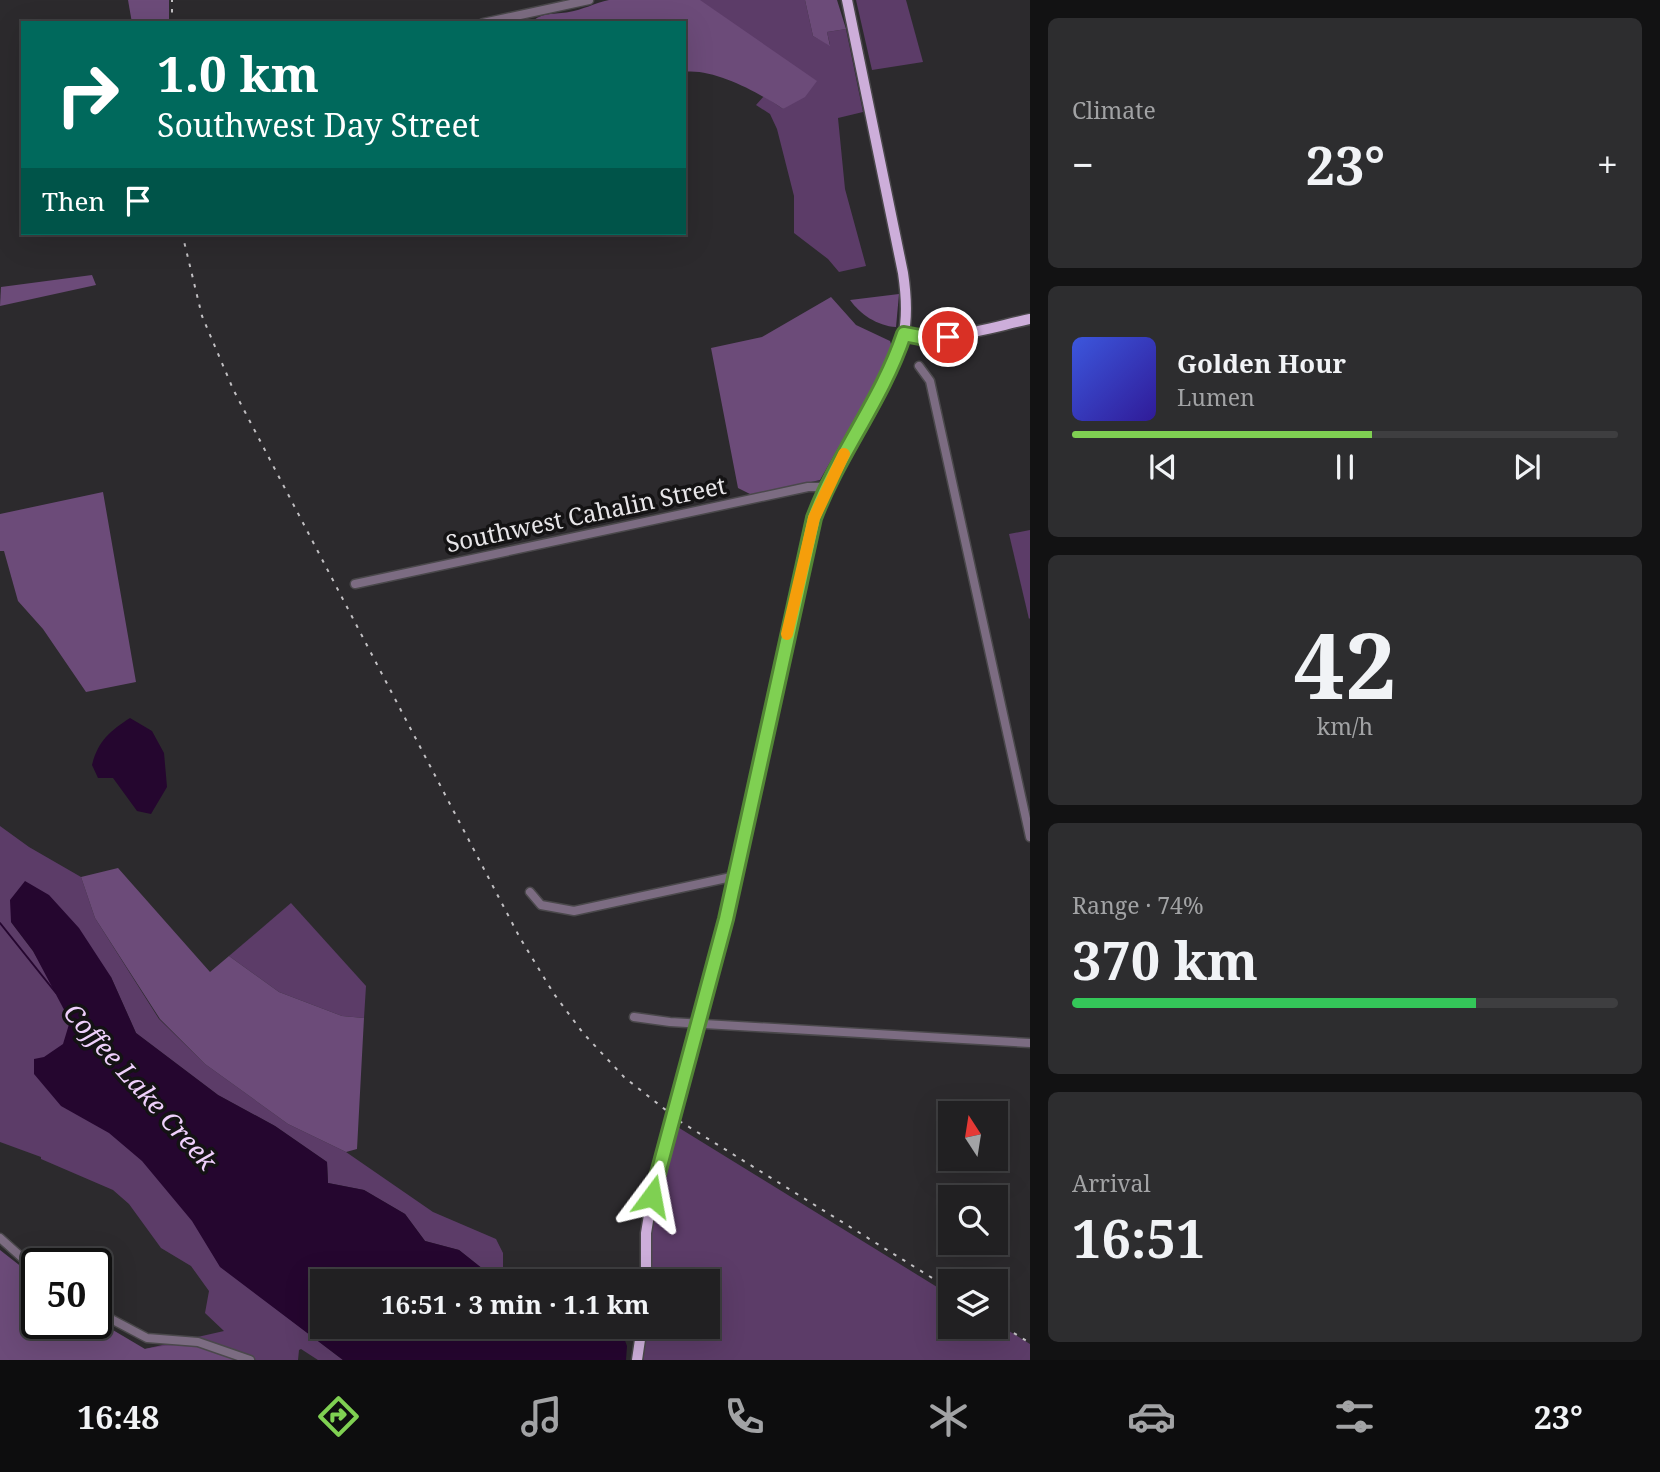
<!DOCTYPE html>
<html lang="en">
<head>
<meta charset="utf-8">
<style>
	:root { --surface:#212022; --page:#2d2d2f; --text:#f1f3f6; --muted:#a2a3a5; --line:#3e3e40; --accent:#7fd052 }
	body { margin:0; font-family:"Noto Serif",serif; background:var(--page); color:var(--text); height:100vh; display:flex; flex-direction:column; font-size:26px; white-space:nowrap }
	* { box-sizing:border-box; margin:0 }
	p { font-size:23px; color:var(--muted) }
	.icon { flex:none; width:38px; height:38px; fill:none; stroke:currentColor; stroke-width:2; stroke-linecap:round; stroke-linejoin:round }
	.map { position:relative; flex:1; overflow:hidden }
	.details { display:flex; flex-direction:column; gap:18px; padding:18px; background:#121213; width:630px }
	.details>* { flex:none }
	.hud { position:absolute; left:21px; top:21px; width:665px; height:214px; border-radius:0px; box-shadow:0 7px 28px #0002,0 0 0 2px var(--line); background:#00695c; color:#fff; overflow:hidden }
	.needle { width:46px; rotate:348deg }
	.controls { position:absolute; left:938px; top:1101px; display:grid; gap:14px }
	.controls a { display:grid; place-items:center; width:70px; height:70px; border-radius:0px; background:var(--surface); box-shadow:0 7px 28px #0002,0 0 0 2px var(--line); font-size:35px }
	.speed { position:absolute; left:21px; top:1248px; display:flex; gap:14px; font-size:35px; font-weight:700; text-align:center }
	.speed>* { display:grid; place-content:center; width:91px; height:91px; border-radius:50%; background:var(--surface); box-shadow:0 7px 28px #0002,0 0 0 2px var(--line); line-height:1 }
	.speed .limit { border:4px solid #111; border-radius:10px; background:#fff; color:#111 }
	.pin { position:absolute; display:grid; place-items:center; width:60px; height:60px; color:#fff; margin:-30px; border:4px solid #fff; border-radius:50%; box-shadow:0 2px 7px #0007 }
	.me { position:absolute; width:77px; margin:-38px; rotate:13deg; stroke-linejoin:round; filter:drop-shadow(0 0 5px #0008) }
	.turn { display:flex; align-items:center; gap:24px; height:147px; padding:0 21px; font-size:32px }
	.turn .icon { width:91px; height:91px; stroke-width:2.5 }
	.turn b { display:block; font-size:49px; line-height:60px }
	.then { display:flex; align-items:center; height:66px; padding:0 21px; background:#0003; gap:14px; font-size:26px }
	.big { font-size:52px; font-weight:700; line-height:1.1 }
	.details .card { flex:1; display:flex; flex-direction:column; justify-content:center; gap:10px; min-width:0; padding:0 24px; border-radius:10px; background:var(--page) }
	.details .dial { align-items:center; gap:0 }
	.dial b { font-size:91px; line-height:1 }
	.song { display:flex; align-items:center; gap:21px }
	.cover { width:84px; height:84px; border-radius:10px; background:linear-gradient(135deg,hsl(230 70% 55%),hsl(250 70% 35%)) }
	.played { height:7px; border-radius:4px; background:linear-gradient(90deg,var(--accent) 55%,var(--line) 55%) }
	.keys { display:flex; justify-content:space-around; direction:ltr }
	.heat { display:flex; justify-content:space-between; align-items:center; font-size:38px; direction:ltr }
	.charge { height:10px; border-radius:5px; background:linear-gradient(90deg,#34c759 74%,var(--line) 0) }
	.trip { position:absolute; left:310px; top:1269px; width:410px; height:70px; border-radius:0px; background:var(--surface); box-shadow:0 7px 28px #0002,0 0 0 2px var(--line); font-weight:700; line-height:70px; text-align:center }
	.tabs { display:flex; height:112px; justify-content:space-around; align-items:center; background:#0d0d0e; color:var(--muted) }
	.tabs .icon { width:49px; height:49px }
	.tabs .active { color:var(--accent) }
	.tabs b { font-size:32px; color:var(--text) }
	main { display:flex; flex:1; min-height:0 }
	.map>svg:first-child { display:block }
</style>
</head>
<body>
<main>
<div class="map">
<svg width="1030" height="1360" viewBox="0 0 1030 1360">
	<rect width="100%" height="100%" fill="#2c2a2d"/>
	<g fill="#5c3c68">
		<polygon points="692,0 805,0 813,36 830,45 827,32 846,29 863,112 838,118 845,189 866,266 839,272 828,259 794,233 794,196 777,129 770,114 756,105 764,96 783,109 816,81"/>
		<polygon points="856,0 906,0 923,62 872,70"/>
		<polygon points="1030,530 1030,618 1029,619 1009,534"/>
		<polygon points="0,826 29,847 81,877 95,918 159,1019 205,1064 288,1124 346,1152 433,1212 496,1239 503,1253 503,1281 498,1281 459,1250 425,1241 405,1214 364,1190 328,1183 327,1162 275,1126 218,1095 136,1033 111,977 11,922 33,951 220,1266 343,1360 318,1360 301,1349 299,1350 298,1360 96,1360 224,1331 205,1313 209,1291 191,1266 161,1248 129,1204 113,1190 41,1159 41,1157 0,1142"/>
		<polygon points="291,903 366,986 364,1018 342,1016 279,992 229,956"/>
		<polygon points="676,1126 950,1295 950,1326 996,1326 996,1323 1030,1344 1030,1360 643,1360 647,1327 707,1326 707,1281 651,1281 651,1241 648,1241"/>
	</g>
	<g fill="#6c4b79">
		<polygon points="128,0 169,0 169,23 132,23"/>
		<path d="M 609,0 L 700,0 L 817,81 L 805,97 L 783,109 C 758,92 713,68 684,72 L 684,23 L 531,23 C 542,11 555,15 569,12 C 582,10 595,3 609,0 Z"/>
		<polygon points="805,0 837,0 846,29 827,32 830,46 813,36"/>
		<polygon points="92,275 96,285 0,306 1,287"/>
		<path d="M 899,294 L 896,327 C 877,326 860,314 850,300 Z"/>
		<polygon points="831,297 856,325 890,341 892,347 886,363 820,480 752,495 738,488 711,348 762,337"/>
		<polygon points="103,492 136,682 86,692 43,629 18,601 4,551 0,551 0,514"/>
		<polygon points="118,868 210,972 229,956 279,992 342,1016 364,1018 357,1149 346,1152 288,1124 205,1064 160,1019 95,918 81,877"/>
		<path d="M 0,1250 L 37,1279 L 37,1323 L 96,1323 L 96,1320 L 145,1349 C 189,1340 205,1347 247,1360 L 0,1360 Z"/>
	</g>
	<g fill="#25062f">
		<path d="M 130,718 L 152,731 L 164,753 L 167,787 L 151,814 L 137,811 L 113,778 L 98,778 L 92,765 C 98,741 110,731 130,718 Z"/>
		<polygon points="25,881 49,895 79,928 111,977 136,1033 218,1095 275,1126 327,1162 328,1183 364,1190 405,1214 425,1241 459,1250 498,1281 322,1281 322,1326 620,1327 627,1346 626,1360 343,1360 220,1267 192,1221 142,1161 109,1133 61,1106 34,1074 34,1059 44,1057 63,1044 70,1021 33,951 11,922 10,900"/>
	</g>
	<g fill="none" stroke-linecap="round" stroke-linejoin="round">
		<polyline stroke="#25062f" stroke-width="2" points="0,923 56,993"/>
		<g stroke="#4a484b" stroke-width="11">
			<g id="minor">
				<polyline points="483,23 589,0"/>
				<polyline points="919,366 930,381 1030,837"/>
				<polyline points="355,584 808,487 826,487"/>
				<polyline points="530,892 541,905 574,911 736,876"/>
				<polyline points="634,1017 670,1022 1030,1043"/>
				<polyline points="0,1238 37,1271"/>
				<polyline points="96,1311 147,1338 198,1342 250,1360"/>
			</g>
		</g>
		<g stroke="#4a484b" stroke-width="13">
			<g id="major">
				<path d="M 903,334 C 946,343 988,328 1030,319"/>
				<path d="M 646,1281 L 646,1233 L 650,1209 L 672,1116 L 726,919 L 809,534 C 831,463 885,405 903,337 C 908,316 906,293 903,273 L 847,0"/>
				<polyline points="637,1360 642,1326"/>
			</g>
		</g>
		<use href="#minor" stroke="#7c6c82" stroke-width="8"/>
		<use href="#major" stroke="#cdaeda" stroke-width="10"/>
		<g stroke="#c2c0c3" stroke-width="2" stroke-dasharray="3.5 7" stroke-linecap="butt">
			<polyline points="172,23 172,0"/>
			<polyline points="182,233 202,316 233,389 520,938 554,994 583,1033 624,1077 681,1122 950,1289"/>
			<polyline points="996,1322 1030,1343"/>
		</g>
	</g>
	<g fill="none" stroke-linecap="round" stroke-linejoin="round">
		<g stroke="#538735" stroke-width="18">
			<path id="route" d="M 652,1196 L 726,919 L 814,518 C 838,454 882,400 904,334 L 925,338 L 948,337"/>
		</g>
		<use href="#route" stroke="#7fd052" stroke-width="12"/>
		<polyline stroke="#f59e0b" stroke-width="12" points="787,634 814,518 844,454"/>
	</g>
	<g text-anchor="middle" stroke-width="7" stroke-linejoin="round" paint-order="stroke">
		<g font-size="24" fill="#e8e6e9" stroke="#141314">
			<text transform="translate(586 515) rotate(-12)" y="8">Southwest Cahalin Street</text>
		</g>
		<g font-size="26" font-style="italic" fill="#efd0fc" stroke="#141314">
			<text transform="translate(140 1087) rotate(48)" y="9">Coffee Lake Creek</text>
		</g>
	</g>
</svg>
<div class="controls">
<a><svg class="needle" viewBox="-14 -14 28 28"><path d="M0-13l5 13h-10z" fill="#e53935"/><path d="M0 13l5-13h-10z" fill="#a2a3a5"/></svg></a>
<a><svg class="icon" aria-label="search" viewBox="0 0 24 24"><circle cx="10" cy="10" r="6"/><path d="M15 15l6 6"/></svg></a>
<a><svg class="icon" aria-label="layers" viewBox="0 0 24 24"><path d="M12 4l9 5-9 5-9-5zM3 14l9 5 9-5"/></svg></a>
</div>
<div class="speed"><div class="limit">50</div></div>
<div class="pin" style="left:948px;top:337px;background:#d93025"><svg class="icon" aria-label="arrive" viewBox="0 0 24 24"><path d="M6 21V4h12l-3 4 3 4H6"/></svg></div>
<svg class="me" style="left:652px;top:1196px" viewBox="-20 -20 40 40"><path d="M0-17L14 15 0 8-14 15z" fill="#7fd052" stroke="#fff" stroke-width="4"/></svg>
<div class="trip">16:51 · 3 min · 1.1 km</div>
<div class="hud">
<div class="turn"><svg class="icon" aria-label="right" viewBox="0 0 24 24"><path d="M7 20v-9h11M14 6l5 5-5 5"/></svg><div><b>1.0 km</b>Southwest Day Street</div></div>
<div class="then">Then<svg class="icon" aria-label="arrive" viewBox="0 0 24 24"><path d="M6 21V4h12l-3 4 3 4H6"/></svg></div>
</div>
</div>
<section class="details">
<div class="card"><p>Climate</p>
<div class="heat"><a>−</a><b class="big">23°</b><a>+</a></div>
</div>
<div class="card">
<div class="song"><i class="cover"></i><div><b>Golden Hour</b><p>Lumen</p></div></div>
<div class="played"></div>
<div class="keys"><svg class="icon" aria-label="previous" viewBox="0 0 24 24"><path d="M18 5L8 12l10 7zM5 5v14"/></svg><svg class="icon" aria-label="pause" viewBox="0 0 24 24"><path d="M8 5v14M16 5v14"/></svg><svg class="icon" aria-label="next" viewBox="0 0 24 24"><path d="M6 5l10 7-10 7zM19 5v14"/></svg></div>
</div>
<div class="card dial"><b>42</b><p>km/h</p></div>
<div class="card"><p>Range · 74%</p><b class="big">370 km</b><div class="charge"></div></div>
<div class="card"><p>Arrival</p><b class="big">16:51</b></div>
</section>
</main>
<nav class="tabs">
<b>16:48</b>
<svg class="icon active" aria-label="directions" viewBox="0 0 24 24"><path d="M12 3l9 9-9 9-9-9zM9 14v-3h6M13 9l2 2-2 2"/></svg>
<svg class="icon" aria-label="music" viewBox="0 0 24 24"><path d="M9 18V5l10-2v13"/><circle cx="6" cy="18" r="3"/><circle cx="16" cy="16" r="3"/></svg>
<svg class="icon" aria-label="phone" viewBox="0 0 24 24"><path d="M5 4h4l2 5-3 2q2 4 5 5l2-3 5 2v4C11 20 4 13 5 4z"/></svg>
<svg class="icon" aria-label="climate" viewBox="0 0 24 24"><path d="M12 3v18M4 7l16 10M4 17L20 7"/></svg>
<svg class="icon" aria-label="car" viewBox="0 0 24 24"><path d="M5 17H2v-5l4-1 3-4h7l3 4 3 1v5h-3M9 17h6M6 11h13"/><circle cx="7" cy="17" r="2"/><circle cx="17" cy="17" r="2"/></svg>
<svg class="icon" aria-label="filters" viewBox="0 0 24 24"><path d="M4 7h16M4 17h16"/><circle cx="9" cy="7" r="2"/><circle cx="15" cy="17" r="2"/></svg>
<b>23°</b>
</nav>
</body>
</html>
